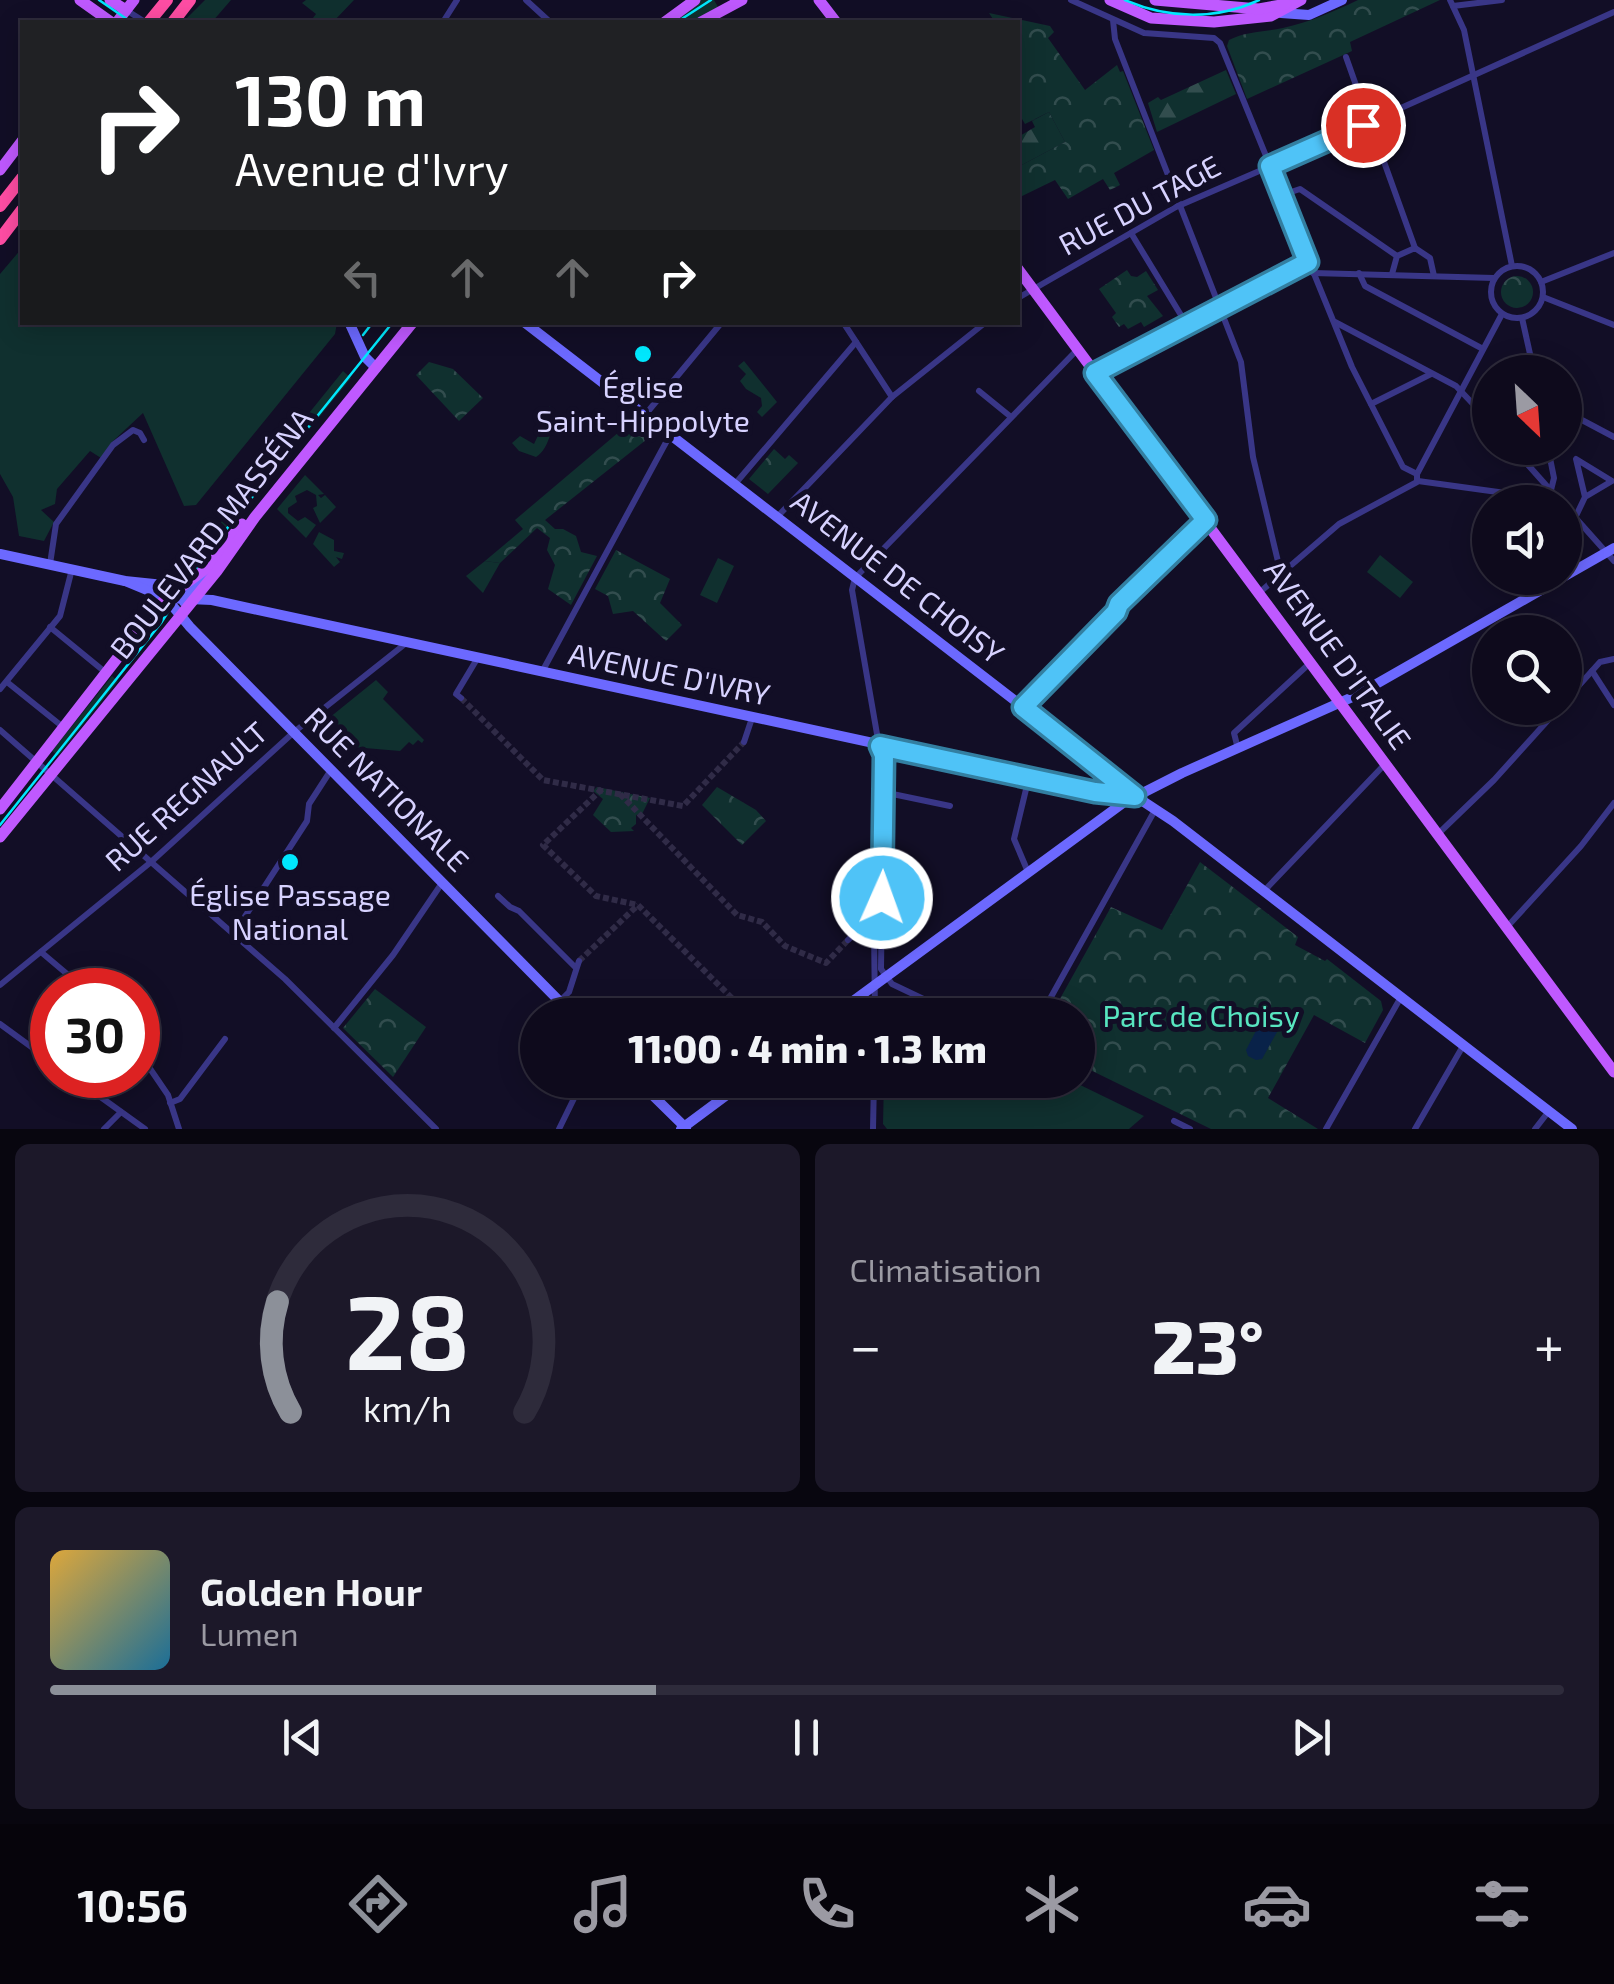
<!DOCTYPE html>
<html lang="fr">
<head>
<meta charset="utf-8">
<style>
	:root { --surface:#0e0a1c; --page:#1c1829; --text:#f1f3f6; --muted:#9b9aa3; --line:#2e2b3b; --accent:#8c9099 }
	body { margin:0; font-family:"Exo 2",sans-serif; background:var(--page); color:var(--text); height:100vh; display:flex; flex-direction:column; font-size:38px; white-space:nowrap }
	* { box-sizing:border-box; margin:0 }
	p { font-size:32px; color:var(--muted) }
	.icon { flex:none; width:55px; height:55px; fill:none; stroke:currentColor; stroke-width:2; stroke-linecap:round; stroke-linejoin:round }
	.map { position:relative; height:1129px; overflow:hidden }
	.side { display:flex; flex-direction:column; gap:15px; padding:15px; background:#08060f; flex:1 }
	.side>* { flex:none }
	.guide { position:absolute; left:20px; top:20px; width:1000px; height:305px; border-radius:0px; box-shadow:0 5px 25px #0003,0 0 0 2px var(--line); background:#202124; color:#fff; overflow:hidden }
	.needle { width:65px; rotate:155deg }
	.buttons { position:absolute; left:1472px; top:355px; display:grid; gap:20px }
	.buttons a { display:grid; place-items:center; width:110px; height:110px; border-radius:50%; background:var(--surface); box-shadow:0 5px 25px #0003,0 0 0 2px var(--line); font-size:50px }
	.speed { position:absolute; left:30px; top:968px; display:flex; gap:20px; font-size:50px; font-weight:700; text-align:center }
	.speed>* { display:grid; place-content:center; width:130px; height:130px; border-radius:50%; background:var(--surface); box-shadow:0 5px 25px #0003,0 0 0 2px var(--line); line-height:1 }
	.speed .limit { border:15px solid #d22; background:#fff; color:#111 }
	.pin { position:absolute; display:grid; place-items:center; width:85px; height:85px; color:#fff; margin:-42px; border:5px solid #fff; border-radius:50%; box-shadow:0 2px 10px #0007 }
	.me { position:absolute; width:110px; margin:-55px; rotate:2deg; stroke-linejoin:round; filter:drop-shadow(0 0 8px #0008) }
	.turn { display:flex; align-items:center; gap:35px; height:210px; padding:0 50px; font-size:45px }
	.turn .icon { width:130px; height:130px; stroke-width:2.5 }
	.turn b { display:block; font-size:70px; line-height:85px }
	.lanes { display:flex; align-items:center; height:95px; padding:0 50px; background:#0003; justify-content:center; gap:50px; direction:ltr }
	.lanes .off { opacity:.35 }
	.big { font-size:75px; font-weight:800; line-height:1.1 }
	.side .widget { flex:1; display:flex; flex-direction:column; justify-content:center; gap:15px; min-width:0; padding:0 35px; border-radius:15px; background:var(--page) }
	.side .dial { align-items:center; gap:0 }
	.dial svg { height:260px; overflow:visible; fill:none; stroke:var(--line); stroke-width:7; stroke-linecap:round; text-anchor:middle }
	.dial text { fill:var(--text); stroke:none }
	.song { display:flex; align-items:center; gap:30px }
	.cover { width:120px; height:120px; border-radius:15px; background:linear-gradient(135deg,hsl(40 70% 55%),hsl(200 70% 35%)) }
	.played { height:10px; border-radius:5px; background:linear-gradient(90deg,var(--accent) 40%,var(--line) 40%) }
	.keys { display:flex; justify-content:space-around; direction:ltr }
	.heat { display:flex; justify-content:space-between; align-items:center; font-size:55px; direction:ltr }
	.side .tiles { flex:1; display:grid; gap:15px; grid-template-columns:1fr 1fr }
	.widget:last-child { grid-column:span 2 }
	.trip { position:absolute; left:520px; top:998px; width:575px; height:100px; border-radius:50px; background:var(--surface); box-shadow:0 5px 25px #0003,0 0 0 2px var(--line); font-weight:800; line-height:100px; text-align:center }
	.tabs { display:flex; height:160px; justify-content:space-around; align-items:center; background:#06040b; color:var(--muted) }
	.tabs .icon { width:70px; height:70px }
	.tabs .on { color:var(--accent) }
	.tabs b { font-size:45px; color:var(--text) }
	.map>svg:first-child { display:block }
</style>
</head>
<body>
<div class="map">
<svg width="1614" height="1129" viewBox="0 0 1614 1129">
	<defs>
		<pattern id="forest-firs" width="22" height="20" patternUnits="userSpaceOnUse" patternTransform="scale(2.5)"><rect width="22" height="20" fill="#10302f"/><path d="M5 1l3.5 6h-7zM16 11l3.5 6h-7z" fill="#324d4e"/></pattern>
		<pattern id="park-crowns" width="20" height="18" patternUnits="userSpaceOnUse" patternTransform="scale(2.5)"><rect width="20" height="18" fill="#10302f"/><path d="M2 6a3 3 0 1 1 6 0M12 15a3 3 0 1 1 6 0" fill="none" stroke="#324d4e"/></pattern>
	</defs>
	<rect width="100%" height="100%" fill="#120e26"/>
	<g fill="#10302f">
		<polygon points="205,0 231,0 212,22 183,22"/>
		<polygon points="306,0 354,0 333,22 310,22 316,14 302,3"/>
		<polygon points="701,0 714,0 718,7 693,22 671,22"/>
		<polygon points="22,248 22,322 337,323 335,334 196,505 184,506 143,413 112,442 101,458 90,451 57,489 55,504 41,510 54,522 44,541 19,536 13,497 0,474 0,274"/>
		<polygon points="744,361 777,402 762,417 757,412 762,406 761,398 746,389 740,381 746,374 738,366"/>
		<polygon points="343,371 351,378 205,558 197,552"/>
		<path d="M 550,406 C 556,419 550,449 536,457 L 519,451 L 512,443 L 520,436 L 534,444 L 541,429 L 540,416 Z"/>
		<polygon points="305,475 324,494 318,495 321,498 325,495 336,507 320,523 313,508 317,506 316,495 307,490 295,496 297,502 288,508 288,513 298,521 305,517 316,525 306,538 277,509"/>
		<polygon points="319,532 334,540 334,551 344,553 342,559 336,557 340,562 334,567 313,544"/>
		<polygon points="1380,555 1413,582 1400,598 1367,572"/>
		<polygon points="718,558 734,566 717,603 700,595"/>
		<polygon points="485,561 500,563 483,593 466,576"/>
		<polygon points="112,676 118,681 58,756 52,751"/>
		<polygon points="376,680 388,692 383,699 424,740 422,743 418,740 413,745 409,742 400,751 353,747 329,718"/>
		<polygon points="884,1080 1070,1080 1144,1116 1129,1129 887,1129 883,1124"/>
	</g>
	<g fill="url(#forest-firs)">
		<polygon points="1226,70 1236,94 1157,132 1148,103 1158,97 1161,100"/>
		<polygon points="1049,112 1065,142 1018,167 1018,137 1035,127 1032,121"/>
	</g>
	<g fill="url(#park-crowns)">
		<path d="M 1358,0 L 1440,0 L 1350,42 L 1352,51 L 1247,99 L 1227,46 L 1229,40 C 1246,31 1264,32 1283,28 C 1310,22 1333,12 1358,0 Z"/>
		<polygon points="989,13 1050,26 1054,32 1048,38 1085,90 1117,65 1120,72 1123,71 1154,150 1114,173 1120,185 1110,190 1103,179 1068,199 1055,180 1018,198 1018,167 1065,142 1049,112 1025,124 1018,112 1018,22 995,22"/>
		<polygon points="1127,270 1131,276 1137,277 1146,271 1158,290 1147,296 1163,316 1144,327 1141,322 1128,329 1124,324 1119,327 1112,317 1116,313 1099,289"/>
		<circle cx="1517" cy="292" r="16"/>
		<polygon points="429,362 453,369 483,398 459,421 416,375"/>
		<polygon points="632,421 651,436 545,520 555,529 563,529 576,536 581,552 597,556 571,605 548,589 555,565 547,550 550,538 537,528 500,563 485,561 523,529 515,520"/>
		<polygon points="774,449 785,459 789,455 798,463 768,494 749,479"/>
		<polygon points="616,550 670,579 660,603 682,625 666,641 633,611 613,614 608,596 595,589"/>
		<polygon points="597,787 650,798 642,814 636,815 636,824 631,828 634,831 611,832 593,815 603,799 593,791"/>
		<polygon points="717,787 756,810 766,821 742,845 702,805"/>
		<polygon points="1200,862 1298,937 1295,945 1325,961 1327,959 1381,1001 1383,1010 1365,1043 1314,1015 1268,1098 1318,1129 1211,1129 1078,1064 1078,1015 1051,1015 1111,907 1162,930"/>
		<polygon points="375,989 426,1027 393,1077 343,1028"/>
	</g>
	<polygon fill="#092249" points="1266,1022 1275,1027 1277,1032 1262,1059 1256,1060 1248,1056 1246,1050 1260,1023"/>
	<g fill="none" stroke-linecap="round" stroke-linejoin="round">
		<g stroke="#302b47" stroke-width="6" stroke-dasharray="6 3" stroke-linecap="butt">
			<polyline points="461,698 543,780 683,806 744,742"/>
			<polyline points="602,789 543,845 596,896 638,905 749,1015"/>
			<polyline points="620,794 737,915 762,922 785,946 826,963 848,940"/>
			<polyline points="579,961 638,905"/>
		</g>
		<g stroke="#393687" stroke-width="6">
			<polyline points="526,0 550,22"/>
			<polyline points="1071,0 1144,33 1214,38 1220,43 1352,367 1403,467 1417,474"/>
			<polyline points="1450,0 1464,30 1512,266"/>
			<polyline points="1453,6 1502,0"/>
			<polyline points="126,10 145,22"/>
			<polyline points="1113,20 1115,39 1241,362 1253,457 1281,574"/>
			<polyline points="443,22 457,0"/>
			<polyline points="1346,57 1368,119"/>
			<polyline points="1368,119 1372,116 1381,117 1614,12"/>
			<polyline points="1366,125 1374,134 1415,248"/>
			<polyline points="1374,134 1380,133 1385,127 1381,117"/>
			<polyline points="1282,195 1300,189 1397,256"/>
			<polyline points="1131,233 1187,325"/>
			<circle cx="1517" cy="292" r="26"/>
			<polyline points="1313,273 1494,278"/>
			<polyline points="1359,273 1365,286 1483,349"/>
			<polyline points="1392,274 1397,256 1415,248 1430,258 1434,276"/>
			<polyline points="1541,282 1614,253"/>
			<polyline points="1543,297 1614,325"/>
			<polyline points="1018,298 1176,207 1366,125"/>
			<polyline points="1522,318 1534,372"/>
			<polyline points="843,322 892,397"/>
			<polyline points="1335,322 1456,386 1490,422"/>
			<polyline points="1096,372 1308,263"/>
			<polyline points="979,391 1011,417"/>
			<polyline points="1371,404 1431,374"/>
			<polyline points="1565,411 1614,437"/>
			<polyline points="645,415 722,322"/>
			<polyline points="1513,448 1561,502"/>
			<polyline points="1548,448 1554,478 1551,490"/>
			<polyline points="1418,481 1534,497 1550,490"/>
			<polyline points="735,484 856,342"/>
			<polyline points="1565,506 1614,561"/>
			<polyline points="778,516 892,397 986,322"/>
			<polyline points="1575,518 1585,497 1612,481 1576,459 1585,497"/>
			<polyline points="50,564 56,524 113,445 133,430 140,433 144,440"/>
			<polyline points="1260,592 1339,524 1417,482 1417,474 1502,314"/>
			<polyline points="50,627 105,672"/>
			<polyline points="1592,671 1614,705"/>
			<polyline points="542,672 670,435"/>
			<polyline points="7,682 63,727"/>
			<polyline points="0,689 60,616 72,569"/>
			<polyline points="461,698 456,694 477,659"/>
			<polyline points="1565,701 1600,662 1614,659"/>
			<polyline points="1024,706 1115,613 1119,605 1204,523"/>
			<polyline points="0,730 285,979 436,1129"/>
			<polyline points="744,742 752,718"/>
			<polyline points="1238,749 1234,733 1310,663"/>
			<polyline points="883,792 950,806"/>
			<polyline points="1438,834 1494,780 1559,708"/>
			<polyline points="1028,872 1014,839 1029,777"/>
			<polyline points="1264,891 1386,763"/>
			<polyline points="498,896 510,907 519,911 576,968"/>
			<polyline points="1507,927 1581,846 1614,803"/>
			<polyline points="874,928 875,1015"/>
			<polyline points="233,935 307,821 309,804 331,770"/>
			<polyline points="848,940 858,931 875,928"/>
			<polyline points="41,952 86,990"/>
			<polyline points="0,985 151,862 294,732 405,644"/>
			<polyline points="560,1001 569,992 579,961"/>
			<polyline points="957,1015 892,984 881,969 884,755 877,734 852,590 855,578 1077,350"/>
			<polyline points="1041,1015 1155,810"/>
			<polyline points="0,1024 52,1062"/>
			<polyline points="334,1028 393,955 442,883"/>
			<polyline points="138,1051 168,1095 179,1129"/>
			<polyline points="70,1075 145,1129"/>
			<polyline points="170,1103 180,1099 225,1039"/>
			<polyline points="1174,1121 1190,1129"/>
			<polyline points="104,1129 121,1112"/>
			<polyline points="559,1129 583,1080"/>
			<polyline points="873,1129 874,1080"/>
			<polyline points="1326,1129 1401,997"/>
			<polyline points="1415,1129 1463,1046"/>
			<polyline points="1535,1129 1549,1111"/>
		</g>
		<g stroke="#6c69ff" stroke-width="10">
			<polyline points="1281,13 1309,15 1342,0"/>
			<polyline points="349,322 365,357 376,368"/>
			<polyline points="524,322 1127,787 1135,796 1173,821 1572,1129"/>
			<polyline points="0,554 125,581 183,587"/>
			<polyline points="1565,576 1614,548"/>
			<polyline points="125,581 166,598 212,600 1095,791 1135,796"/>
			<polyline points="166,598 190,627 573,1015"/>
			<polyline points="184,602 206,570"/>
			<polyline points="834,1015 1123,803 1182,773 1357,695 1562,578"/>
			<polyline points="637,1080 686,1128"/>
			<polyline points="681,1129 747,1080"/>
		</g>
		<g stroke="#bf59ff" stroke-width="11">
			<polyline points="80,0 111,22"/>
			<polyline points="110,0 126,10"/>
			<polyline points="819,0 836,22"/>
			<polyline points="1110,0 1151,18 1214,22 1271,16 1301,0"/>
			<polyline points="1155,0 1259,9 1286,4"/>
			<polyline points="117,22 134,0"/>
			<polyline points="665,22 695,0"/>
			<polyline points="701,22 742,0"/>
			<polyline points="0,170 22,141"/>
			<polyline points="1018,269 1614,1072"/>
			<polyline points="0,809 147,620 166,598 208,567 242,524"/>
			<polyline points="0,837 217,571 255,517 413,322"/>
		</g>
		<g stroke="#ff4da4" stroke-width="12">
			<polyline points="149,22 167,0"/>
			<polyline points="173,22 190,0"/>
			<polyline points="0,206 22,178"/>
			<polyline points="0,239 22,210"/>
		</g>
		<g stroke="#00e7fd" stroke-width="2.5">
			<polyline points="99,0 131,22"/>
			<path d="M 1125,0 C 1168,19 1217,20 1259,0"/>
			<polyline points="677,22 711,0"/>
			<polyline points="363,335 373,322"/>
			<polyline points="0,825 161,623 200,562 393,322"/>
		</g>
	</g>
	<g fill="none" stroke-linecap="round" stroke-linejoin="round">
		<g stroke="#337fa1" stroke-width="25">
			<polyline id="route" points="882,898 884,755 880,746 1095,792 1135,796 1023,707 1116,612 1119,604 1206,520 1095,373 1308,262 1270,166 1363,125"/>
		</g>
		<use href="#route" stroke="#4fc3f7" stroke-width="18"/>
	</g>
	<g fill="#00e7fd" stroke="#120e26" stroke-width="4">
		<circle cx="643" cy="354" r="10"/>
		<circle cx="290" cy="862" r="10"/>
	</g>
	<g text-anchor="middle" stroke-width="10" stroke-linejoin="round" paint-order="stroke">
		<g font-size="30" fill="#d7d2ff" stroke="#120e26">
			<text transform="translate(1140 206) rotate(-28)" y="10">RUE DU TAGE</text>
			<text transform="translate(212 534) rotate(-52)" y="10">BOULEVARD MASSÉNA</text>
			<text transform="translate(897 578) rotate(38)" y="10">AVENUE DE CHOISY</text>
			<text transform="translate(1337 655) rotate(54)" y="10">AVENUE D'ITALIE</text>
			<text transform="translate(669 675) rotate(12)" y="10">AVENUE D'IVRY</text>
			<text transform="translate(386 790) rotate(45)" y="10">RUE NATIONALE</text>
			<text transform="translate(187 797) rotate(-42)" y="10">RUE REGNAULT</text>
		</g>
		<g font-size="30" fill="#d7d2ff" stroke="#120e26">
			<text x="643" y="398">Église<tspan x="643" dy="34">Saint-Hippolyte</tspan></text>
			<text x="290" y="906">Église Passage<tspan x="290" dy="34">National</tspan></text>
		</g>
		<g font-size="30" fill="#58e5c0" stroke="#120e26">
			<text x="1201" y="1027">Parc de Choisy</text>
		</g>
	</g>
</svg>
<div class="buttons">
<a><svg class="needle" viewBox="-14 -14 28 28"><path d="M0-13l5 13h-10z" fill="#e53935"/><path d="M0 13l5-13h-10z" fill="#9b9aa3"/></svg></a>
<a><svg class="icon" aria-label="sound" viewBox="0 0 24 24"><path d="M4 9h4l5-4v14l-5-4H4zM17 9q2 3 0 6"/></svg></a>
<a><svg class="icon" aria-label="search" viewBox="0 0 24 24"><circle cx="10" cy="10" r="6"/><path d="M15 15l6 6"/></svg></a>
</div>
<div class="speed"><div class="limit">30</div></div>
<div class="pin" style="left:1363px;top:125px;background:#d93025"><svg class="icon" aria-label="arrive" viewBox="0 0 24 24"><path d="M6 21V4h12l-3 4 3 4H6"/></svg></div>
<svg class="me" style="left:882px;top:898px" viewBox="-20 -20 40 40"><circle r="17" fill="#4fc3f7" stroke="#fff" stroke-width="3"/><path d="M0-11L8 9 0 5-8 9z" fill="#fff"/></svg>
<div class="trip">11:00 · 4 min · 1.3 km</div>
<div class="guide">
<div class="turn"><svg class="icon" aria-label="right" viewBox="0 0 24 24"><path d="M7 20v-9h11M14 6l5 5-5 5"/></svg><div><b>130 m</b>Avenue d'Ivry</div></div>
<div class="lanes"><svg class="icon off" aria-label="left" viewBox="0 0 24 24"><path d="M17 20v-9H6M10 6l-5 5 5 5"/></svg><svg class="icon off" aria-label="ahead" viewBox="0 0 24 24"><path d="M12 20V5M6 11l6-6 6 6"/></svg><svg class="icon off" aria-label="ahead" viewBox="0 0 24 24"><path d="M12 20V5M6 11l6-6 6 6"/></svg><svg class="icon" aria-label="right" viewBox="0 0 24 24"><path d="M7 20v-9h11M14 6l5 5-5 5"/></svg></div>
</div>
</div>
<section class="side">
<div class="tiles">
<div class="widget dial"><svg viewBox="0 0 100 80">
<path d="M14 69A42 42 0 1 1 86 69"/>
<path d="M14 69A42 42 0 0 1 10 35" stroke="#8c9099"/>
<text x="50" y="56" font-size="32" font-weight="700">28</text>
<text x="50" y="72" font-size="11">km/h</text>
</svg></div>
<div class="widget"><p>Climatisation</p>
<div class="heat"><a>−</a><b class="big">23°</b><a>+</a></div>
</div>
<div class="widget">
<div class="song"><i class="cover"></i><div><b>Golden Hour</b><p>Lumen</p></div></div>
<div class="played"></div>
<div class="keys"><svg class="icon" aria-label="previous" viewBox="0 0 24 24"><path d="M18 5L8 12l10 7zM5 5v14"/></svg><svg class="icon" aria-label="pause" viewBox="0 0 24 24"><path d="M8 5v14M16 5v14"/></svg><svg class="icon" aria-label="next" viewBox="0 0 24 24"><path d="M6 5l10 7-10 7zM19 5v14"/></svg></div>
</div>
</div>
</section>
<nav class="tabs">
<b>10:56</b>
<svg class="icon on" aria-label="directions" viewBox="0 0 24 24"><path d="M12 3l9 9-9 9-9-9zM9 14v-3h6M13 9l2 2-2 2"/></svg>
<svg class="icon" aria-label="music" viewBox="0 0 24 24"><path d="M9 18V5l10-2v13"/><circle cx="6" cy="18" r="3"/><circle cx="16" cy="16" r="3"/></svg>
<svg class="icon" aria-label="phone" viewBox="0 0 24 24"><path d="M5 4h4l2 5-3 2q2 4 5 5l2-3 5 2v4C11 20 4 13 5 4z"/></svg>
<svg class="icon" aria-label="climate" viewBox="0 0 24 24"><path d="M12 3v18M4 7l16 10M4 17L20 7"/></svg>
<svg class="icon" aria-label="car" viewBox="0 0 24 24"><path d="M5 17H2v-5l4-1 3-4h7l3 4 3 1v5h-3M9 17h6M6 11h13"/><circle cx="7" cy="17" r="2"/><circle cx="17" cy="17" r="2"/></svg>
<svg class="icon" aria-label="filters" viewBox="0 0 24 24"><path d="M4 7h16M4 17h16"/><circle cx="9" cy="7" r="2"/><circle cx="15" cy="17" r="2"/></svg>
</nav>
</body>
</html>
